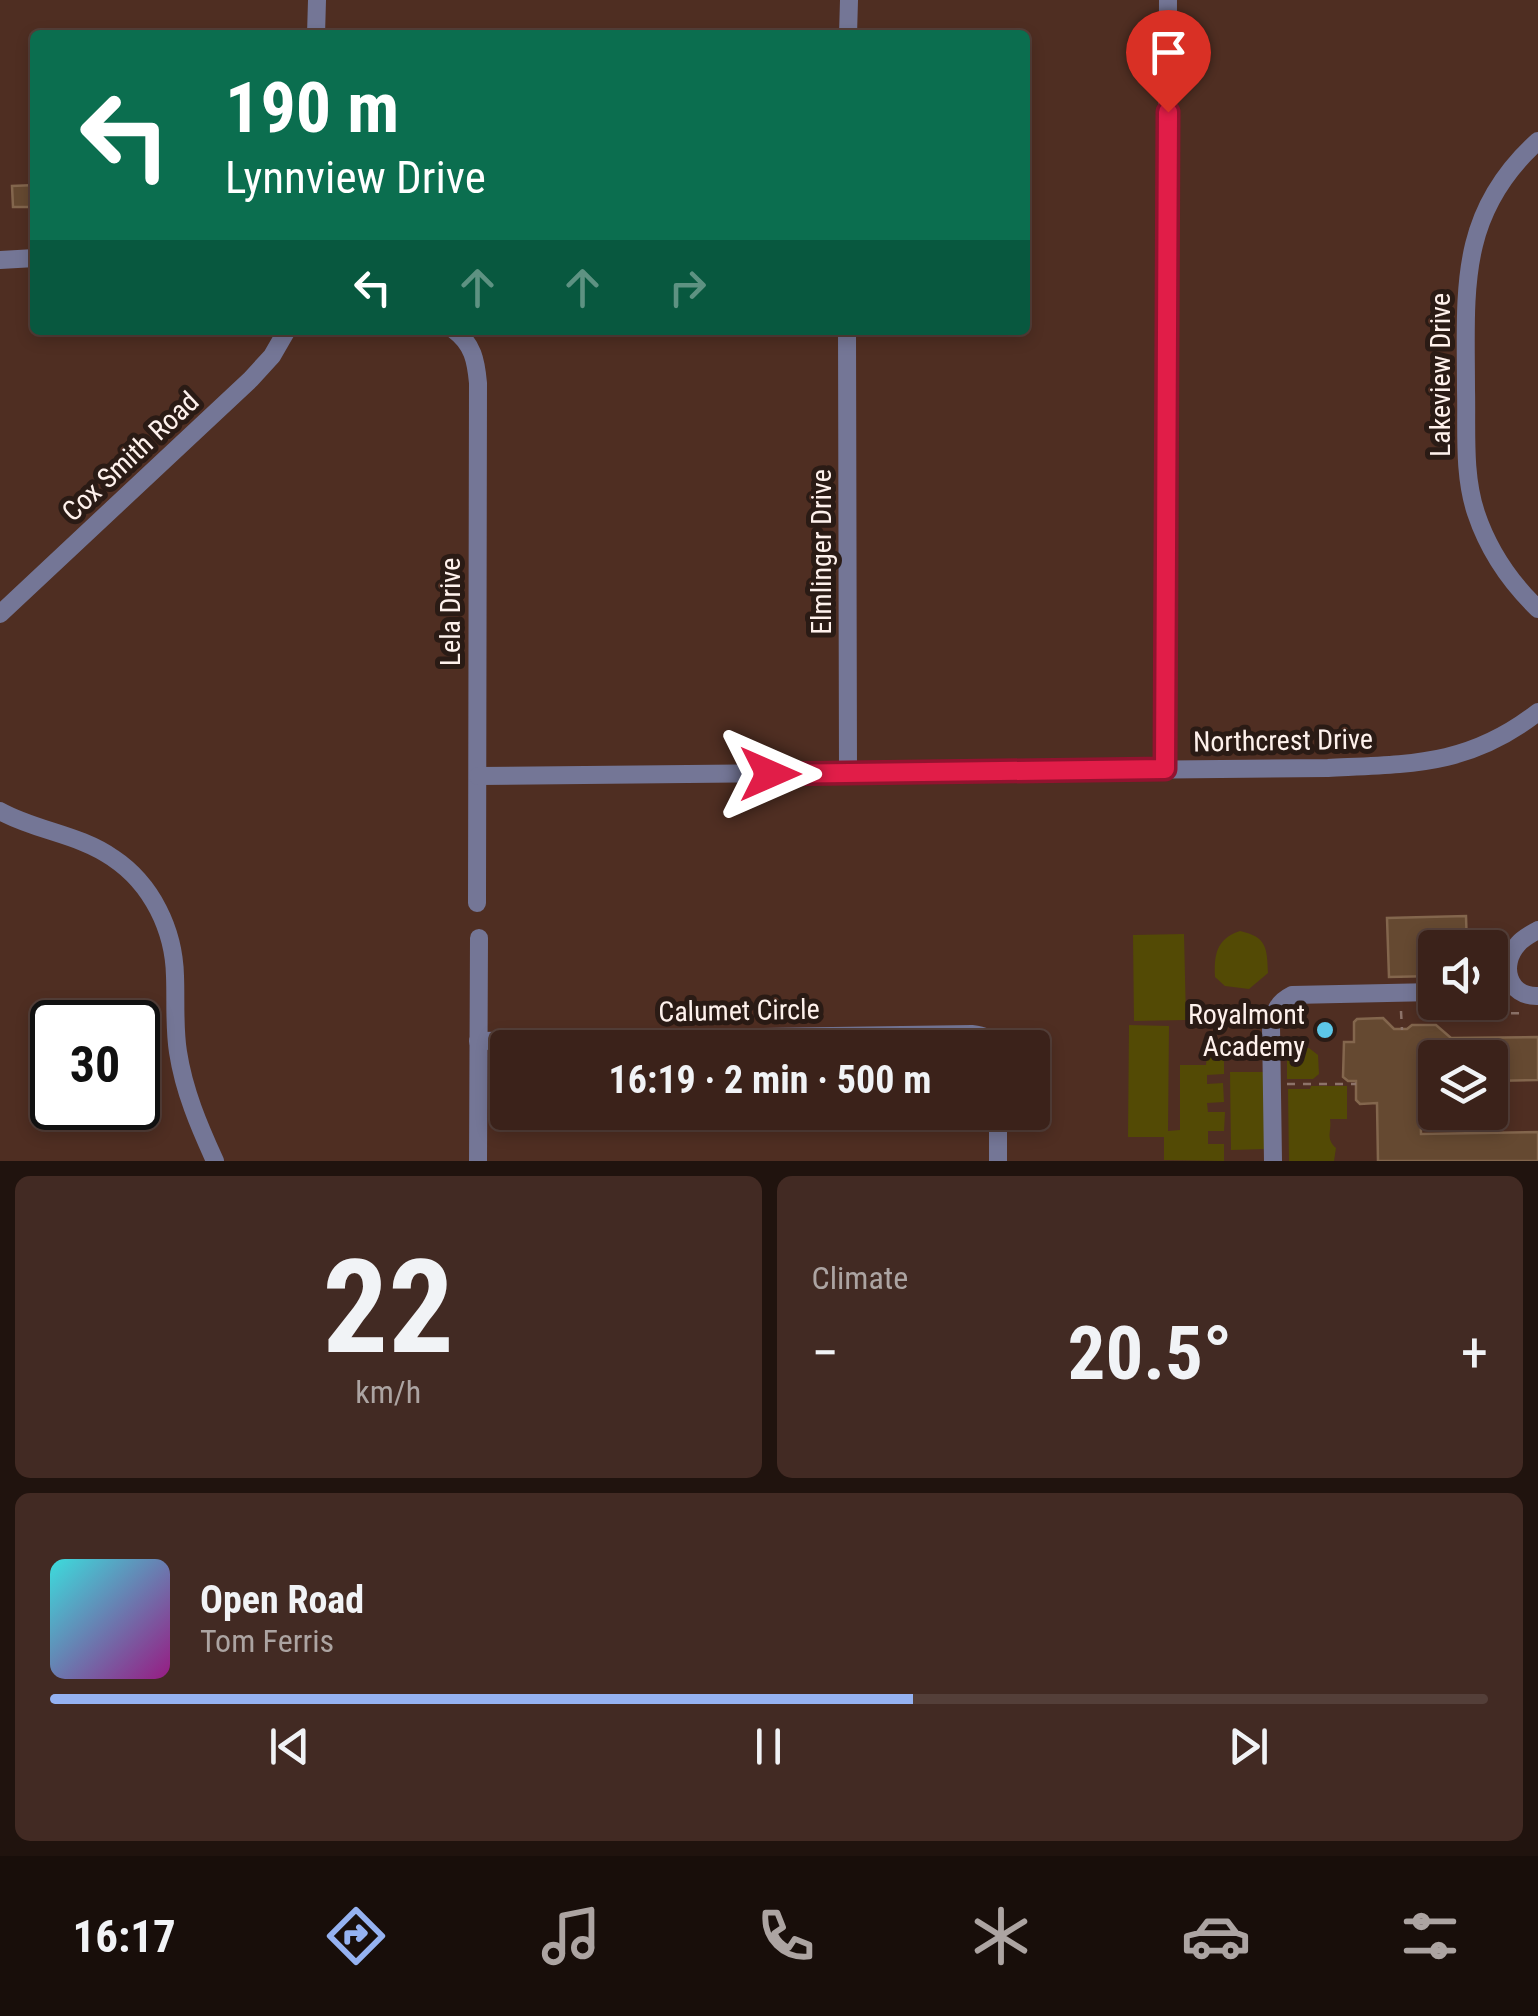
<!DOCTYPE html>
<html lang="en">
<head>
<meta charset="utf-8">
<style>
	:root { --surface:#3b221a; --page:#422a23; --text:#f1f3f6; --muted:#aca4a2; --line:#543f39; --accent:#95b2f1 }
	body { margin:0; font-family:"Roboto Condensed",sans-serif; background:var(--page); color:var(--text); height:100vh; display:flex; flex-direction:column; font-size:38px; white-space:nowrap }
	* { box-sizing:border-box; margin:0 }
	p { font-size:32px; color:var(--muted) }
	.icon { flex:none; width:55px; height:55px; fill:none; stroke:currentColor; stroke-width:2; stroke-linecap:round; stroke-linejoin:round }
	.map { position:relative; height:1161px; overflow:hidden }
	.details { display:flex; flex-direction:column; gap:15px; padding:15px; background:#20130e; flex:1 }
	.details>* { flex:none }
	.hud { position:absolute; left:30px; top:30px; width:1000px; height:305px; border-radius:10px; box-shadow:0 5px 15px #0003,0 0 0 2px var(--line); background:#0b6e4f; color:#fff; overflow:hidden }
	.fabs { position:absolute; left:1418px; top:930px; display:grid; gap:20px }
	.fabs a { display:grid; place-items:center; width:90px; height:90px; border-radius:10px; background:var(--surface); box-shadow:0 5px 15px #0003,0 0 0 2px var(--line); font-size:50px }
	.speed { position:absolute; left:30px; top:1000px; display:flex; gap:20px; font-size:50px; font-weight:700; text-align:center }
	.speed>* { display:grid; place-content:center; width:130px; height:130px; border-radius:50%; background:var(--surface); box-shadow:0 5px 15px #0003,0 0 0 2px var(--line); line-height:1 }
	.speed .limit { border:5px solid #111; border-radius:15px; background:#fff; color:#111 }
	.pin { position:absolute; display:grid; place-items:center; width:85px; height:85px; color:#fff; margin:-102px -42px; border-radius:50% 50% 50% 0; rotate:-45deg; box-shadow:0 0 10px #0007 }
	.pin .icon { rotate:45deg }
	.me { position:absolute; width:110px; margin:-55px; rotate:90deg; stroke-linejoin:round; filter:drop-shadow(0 0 8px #0008) }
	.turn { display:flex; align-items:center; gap:35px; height:210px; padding:0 30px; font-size:45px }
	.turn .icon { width:130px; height:130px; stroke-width:2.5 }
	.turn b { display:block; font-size:70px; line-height:85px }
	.lanes { display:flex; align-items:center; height:95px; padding:0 30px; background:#0003; justify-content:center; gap:50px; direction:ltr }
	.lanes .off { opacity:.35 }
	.big { font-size:75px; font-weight:700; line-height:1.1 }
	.details .widget { flex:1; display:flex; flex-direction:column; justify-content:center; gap:15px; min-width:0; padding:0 35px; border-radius:15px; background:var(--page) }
	.details .dial { align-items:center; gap:0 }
	.dial b { font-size:130px; line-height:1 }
	.song { display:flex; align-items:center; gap:30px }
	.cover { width:120px; height:120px; border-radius:15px; background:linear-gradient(135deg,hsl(180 70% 55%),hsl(310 70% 35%)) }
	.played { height:10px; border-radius:5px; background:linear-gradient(90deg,var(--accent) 60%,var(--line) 60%) }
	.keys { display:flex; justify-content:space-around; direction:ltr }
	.heat { display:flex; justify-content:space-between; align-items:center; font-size:55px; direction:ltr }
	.details .tiles { flex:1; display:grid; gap:15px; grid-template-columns:1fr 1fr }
	.widget:last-child { grid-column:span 2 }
	.trip { position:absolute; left:490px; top:1030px; width:560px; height:100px; border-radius:10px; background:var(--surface); box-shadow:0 5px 15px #0003,0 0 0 2px var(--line); font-weight:700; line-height:100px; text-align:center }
	.menu { display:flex; height:160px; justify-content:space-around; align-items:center; background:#180e0a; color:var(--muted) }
	.menu .icon { width:70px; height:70px }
	.menu .active { color:var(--accent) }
	.menu b { font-size:45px; color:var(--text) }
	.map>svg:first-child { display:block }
</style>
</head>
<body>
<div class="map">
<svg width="1538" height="1161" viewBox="0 0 1538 1161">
	<rect width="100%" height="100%" fill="#4f2e22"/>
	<g fill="#534a05">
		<path d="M 1240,931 C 1267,937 1267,948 1268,973 L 1249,989 L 1225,986 L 1215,977 C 1214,955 1216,939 1240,931 Z"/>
		<polygon points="1184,934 1186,1020 1134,1021 1133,935"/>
		<polygon points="1129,1025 1169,1026 1168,1131 1180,1130 1180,1065 1206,1065 1207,1055 1224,1054 1224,1074 1207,1075 1207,1084 1223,1083 1224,1102 1207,1103 1208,1112 1225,1112 1224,1131 1208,1131 1208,1144 1224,1144 1224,1161 1164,1160 1164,1137 1128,1137"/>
		<polygon points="1287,1048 1309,1048 1318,1055 1319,1074 1313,1079 1287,1079"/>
		<polygon points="1230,1072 1265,1072 1266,1149 1231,1150"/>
		<path d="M 1311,1086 L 1347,1086 L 1347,1119 L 1330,1119 C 1332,1132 1325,1138 1336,1148 L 1334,1161 L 1289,1161 L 1288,1089 L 1310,1089 Z"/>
	</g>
	<g fill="#654931" stroke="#83664d" stroke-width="2.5">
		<polygon points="35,185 35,207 13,207 12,186"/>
		<polygon points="1466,916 1467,948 1435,948 1435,976 1389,977 1387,918"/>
		<polygon points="1383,1018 1394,1029 1407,1029 1412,1025 1436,1025 1451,1038 1538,1037 1538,1080 1490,1081 1490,1058 1435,1058 1435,1082 1420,1082 1421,1134 1538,1132 1538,1161 1378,1161 1377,1103 1360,1104 1356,1100 1356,1081 1348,1081 1343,1077 1344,1042 1354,1042 1354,1022 1357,1019"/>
	</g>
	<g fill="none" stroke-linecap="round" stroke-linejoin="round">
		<g stroke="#8d7369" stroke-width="2.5" stroke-dasharray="8 8" stroke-linecap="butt">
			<polyline points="1490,994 1491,987"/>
			<polyline points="1432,1009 1450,1015 1524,1013"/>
			<polyline points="1401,1011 1402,1030"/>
			<polyline points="1469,1014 1484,1002"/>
			<polyline points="1287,1084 1356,1084"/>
		</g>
		<g stroke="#747696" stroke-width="18">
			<polyline points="316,35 317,0"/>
			<polyline points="848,35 849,0"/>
			<path d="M 1538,141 C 1457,214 1466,291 1466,390 C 1467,430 1463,474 1476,513 C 1488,549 1510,582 1538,609"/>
			<polyline points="0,260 35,258"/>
			<path d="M 454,330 C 473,344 476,361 478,383 L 477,903"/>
			<polyline points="847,330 848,773"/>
			<polyline points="0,614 251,379 272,356 287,330"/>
			<polyline points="1165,769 1168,0"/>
			<path d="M 478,776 L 1328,768 C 1411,764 1469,766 1538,712"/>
			<path d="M 0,811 C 36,831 79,834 113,858 C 152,884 174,930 175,976 C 176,1001 174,1027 178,1052 C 184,1091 199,1126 215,1161"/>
			<path d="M 1538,930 C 1531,934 1523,938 1518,944 C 1499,965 1508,997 1538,996"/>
			<path d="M 478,1041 L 972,1034 C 983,1035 990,1038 995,1048"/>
			<polyline points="998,1112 998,1161"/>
			<polyline points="478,1161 479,938"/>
			<path d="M 1273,1161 L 1271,1026 C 1275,1010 1278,1002 1292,995 L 1435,992"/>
		</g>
	</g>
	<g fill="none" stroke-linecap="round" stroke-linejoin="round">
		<g stroke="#92132f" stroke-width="25">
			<polyline id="route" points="770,774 1165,769 1168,112"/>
		</g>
		<use href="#route" stroke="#e11d48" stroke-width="18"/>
	</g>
	<circle fill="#5dc7e8" stroke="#2a1b15" stroke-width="4" cx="1325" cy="1030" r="10"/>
	<g text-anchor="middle" stroke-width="10" stroke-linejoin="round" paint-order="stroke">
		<g font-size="28" fill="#fef1ec" stroke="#2a1b15">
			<text transform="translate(1440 375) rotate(-90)" y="10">Lakeview Drive</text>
			<text transform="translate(130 456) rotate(-43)" y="10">Cox Smith Road</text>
			<text transform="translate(821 552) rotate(-90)" y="10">Elmlinger Drive</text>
			<text transform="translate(450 612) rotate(-90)" y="10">Lela Drive</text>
			<text transform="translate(1283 740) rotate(-1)" y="10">Northcrest Drive</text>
			<text transform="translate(739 1010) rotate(-1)" y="10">Calumet Circle</text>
		</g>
		<g font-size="28" fill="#fef1ec" stroke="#2a1b15" text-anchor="end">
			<text x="1305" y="1024">Royalmont<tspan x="1305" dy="32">Academy</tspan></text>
		</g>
	</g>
</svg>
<div class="fabs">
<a><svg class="icon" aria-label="sound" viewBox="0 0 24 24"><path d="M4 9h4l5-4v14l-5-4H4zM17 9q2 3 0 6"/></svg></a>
<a><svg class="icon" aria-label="layers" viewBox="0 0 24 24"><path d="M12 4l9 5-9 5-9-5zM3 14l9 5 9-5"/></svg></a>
</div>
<div class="speed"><div class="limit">30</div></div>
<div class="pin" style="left:1168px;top:112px;background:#d93025"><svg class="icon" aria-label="arrive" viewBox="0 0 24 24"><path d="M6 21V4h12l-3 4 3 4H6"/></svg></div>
<svg class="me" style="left:770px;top:774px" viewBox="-20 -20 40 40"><path d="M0-17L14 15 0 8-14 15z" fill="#e11d48" stroke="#fff" stroke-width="4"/></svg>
<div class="trip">16:19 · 2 min · 500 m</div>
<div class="hud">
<div class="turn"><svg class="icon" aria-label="left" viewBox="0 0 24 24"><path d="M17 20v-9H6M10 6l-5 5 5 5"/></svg><div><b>190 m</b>Lynnview Drive</div></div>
<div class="lanes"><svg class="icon" aria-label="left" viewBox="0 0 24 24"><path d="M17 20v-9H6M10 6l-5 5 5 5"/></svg><svg class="icon off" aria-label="ahead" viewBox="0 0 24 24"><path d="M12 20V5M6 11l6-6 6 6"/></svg><svg class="icon off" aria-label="ahead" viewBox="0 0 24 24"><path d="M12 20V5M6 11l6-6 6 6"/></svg><svg class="icon off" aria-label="right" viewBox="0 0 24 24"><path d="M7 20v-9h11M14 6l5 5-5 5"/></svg></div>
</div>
</div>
<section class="details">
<div class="tiles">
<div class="widget dial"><b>22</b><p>km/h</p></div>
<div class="widget"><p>Climate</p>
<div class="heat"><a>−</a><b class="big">20.5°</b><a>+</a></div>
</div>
<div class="widget">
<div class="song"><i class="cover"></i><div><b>Open Road</b><p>Tom Ferris</p></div></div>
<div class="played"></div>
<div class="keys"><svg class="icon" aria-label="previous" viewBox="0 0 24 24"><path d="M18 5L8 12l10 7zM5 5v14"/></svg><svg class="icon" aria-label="pause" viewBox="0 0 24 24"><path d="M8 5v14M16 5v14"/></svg><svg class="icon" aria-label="next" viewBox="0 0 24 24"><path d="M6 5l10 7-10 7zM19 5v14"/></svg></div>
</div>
</div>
</section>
<nav class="menu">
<b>16:17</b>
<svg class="icon active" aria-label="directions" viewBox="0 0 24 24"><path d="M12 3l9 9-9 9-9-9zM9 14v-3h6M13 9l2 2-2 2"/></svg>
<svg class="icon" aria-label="music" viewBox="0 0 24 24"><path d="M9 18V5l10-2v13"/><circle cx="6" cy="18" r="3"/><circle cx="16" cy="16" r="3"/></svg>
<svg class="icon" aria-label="phone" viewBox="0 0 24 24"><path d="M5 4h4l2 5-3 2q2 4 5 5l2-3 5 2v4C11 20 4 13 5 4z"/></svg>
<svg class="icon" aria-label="climate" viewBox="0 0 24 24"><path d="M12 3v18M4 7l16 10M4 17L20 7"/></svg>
<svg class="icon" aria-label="car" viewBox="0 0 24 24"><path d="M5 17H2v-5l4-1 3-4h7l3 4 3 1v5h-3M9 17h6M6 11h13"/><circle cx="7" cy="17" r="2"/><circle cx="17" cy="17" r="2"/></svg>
<svg class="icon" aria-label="filters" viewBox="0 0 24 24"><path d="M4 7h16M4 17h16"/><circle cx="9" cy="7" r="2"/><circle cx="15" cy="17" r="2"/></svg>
</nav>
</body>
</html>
